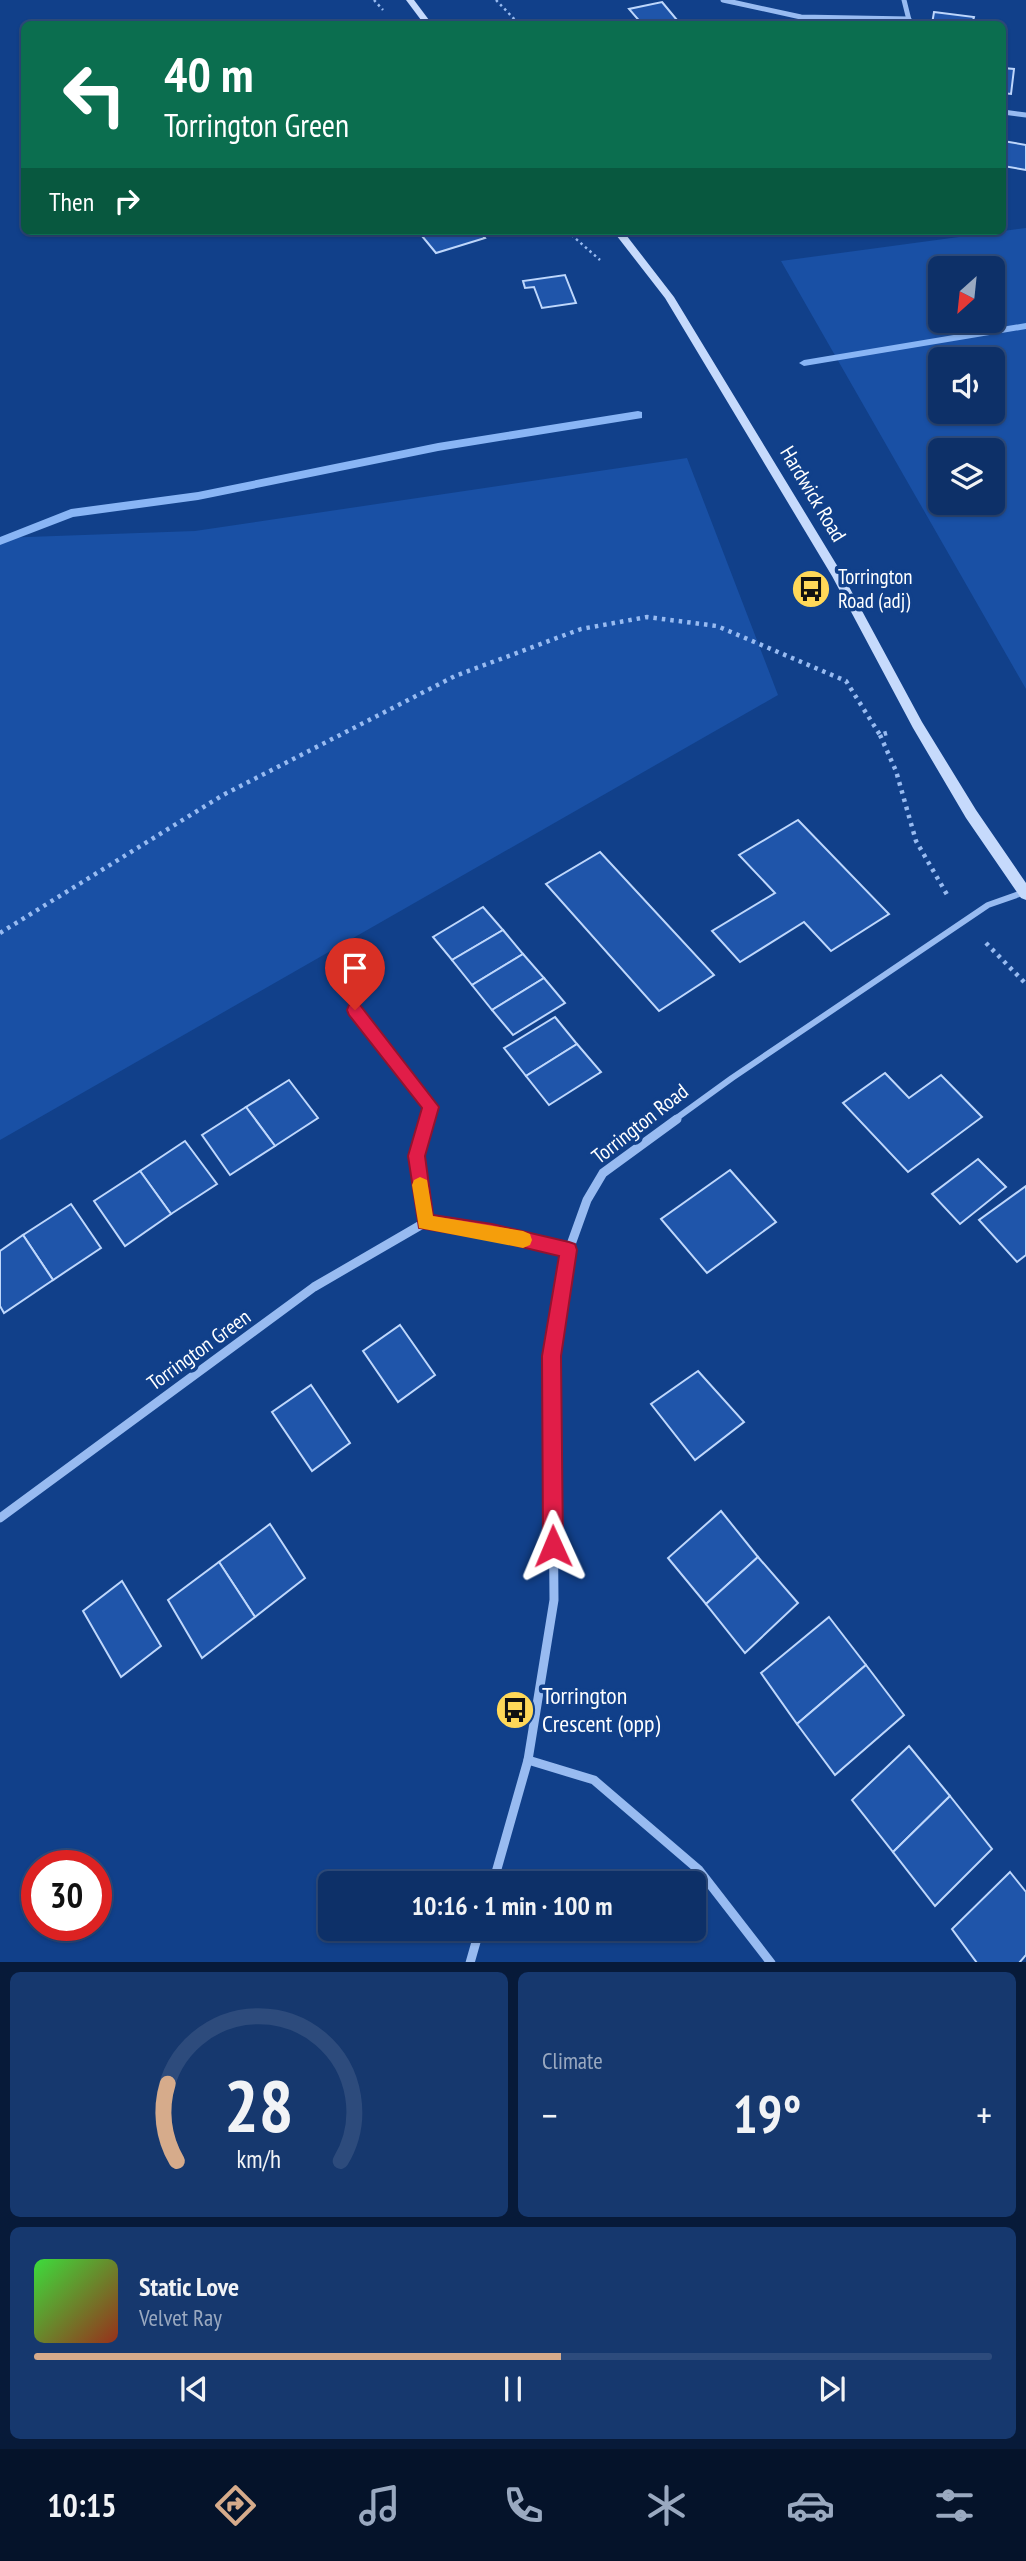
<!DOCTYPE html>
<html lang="en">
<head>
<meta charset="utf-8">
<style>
	:root { --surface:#0d3068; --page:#16386e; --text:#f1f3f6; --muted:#9aa9c0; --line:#2d4b7c; --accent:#d6ab8b }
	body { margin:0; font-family:"PT Sans Narrow",sans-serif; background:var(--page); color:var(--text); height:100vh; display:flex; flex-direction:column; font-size:26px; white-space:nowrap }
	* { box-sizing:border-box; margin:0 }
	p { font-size:23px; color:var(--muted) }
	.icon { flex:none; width:38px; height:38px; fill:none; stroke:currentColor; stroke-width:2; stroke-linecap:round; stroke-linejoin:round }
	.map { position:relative; height:1962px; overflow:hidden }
	.sheet { display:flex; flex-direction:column; gap:10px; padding:10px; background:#071a39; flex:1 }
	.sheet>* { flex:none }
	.guide { position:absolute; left:21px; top:21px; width:985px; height:214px; border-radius:10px; box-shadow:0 2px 5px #0004,0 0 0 2px var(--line); background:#0b6e4f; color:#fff; overflow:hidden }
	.needle { width:46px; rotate:207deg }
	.tools { position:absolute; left:928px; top:256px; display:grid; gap:14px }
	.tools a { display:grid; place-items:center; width:77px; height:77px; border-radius:10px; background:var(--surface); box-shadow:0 2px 5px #0004,0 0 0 2px var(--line); font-size:35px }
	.speed { position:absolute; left:21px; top:1850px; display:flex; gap:14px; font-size:35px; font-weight:700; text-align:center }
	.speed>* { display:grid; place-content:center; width:91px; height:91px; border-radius:50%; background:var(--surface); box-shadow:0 2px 5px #0004,0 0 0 2px var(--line); line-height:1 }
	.speed .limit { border:10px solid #d22; background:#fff; color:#111 }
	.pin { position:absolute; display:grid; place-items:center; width:60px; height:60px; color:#fff; margin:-72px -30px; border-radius:50% 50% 50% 0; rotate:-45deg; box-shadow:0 0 7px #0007 }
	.pin .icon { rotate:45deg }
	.me { position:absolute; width:77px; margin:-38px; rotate:359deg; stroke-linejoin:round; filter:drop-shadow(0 0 5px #0008) }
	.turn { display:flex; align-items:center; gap:24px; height:147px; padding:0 28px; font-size:32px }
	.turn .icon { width:91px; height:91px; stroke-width:2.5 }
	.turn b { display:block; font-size:49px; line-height:60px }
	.then { display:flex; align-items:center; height:66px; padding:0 28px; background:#0003; gap:14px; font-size:26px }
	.big { font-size:52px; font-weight:800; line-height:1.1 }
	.sheet .tile { flex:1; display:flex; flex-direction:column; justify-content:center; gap:10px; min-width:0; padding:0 24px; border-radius:10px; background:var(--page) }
	.sheet .dial { align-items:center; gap:0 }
	.dial svg { height:182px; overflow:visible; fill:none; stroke:var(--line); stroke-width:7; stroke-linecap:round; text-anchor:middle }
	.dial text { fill:var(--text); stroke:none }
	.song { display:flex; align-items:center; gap:21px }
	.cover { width:84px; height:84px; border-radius:10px; background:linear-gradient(135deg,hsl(120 70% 55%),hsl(10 70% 35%)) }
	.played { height:7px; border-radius:4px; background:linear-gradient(90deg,var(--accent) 55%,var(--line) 55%) }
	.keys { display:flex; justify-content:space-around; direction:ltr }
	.heat { display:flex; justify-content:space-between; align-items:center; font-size:38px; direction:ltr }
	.sheet .tiles { flex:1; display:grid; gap:10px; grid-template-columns:1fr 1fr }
	.tile:last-child { grid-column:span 2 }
	.trip { position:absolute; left:318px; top:1871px; width:388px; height:70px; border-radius:10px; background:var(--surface); box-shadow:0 2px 5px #0004,0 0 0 2px var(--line); font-weight:800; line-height:70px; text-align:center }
	.menu { display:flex; height:112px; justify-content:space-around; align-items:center; background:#05132a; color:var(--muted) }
	.menu .icon { width:49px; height:49px }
	.menu .current { color:var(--accent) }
	.menu b { font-size:32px; color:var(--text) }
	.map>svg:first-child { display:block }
</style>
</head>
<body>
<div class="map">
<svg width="1026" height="1963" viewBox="0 0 1026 1963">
	<rect width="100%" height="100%" fill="#11408a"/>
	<g fill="#1950a5" fill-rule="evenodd">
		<path d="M 1026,228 L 1026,689 L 781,261 ZM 940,268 L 992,268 L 992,320 L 940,320 ZM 940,359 L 992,359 L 992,411 L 940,411 ZM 940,450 L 992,450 L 992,502 L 940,502 Z"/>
		<polygon points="687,458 778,695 0,1140 0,538 195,531"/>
	</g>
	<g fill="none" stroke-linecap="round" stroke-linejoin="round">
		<g fill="#89b5f5" fill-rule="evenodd">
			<polygon points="1026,323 1026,329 804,366 799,363 804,360"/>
			<polygon points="638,411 642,412 642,418 438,451 198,500 73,517 0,545 0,537 71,509 198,492 438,443"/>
		</g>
	</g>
	<g fill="#1f55aa" stroke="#bed7fc" stroke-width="2">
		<polygon points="662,2 677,20 642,24 629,9"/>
		<polygon points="934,12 974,17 972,24 932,24"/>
		<polygon points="1003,68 1014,69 1011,94 1003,93"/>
		<polygon points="1003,141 1026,145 1026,170 1003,166"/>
		<polygon points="439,231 479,231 485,238 436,253 422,236"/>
		<polygon points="565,275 576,303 542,308 534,287 525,288 523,281"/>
		<polygon points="798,820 889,914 831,951 804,922 740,962 712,931 775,893 739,855"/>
		<polygon points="600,852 714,975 659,1011 546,884"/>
		<polygon points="483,907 503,930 452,960 433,937"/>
		<polygon points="503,930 523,954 472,985 452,960"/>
		<polygon points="523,954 544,978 492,1010 472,985"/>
		<polygon points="544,978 565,1003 513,1035 492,1010"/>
		<polygon points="555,1017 577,1044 526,1076 504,1048"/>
		<polygon points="577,1044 601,1072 549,1105 526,1076"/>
		<polygon points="885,1073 909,1098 941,1075 982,1117 908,1172 843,1103"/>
		<polygon points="289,1080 318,1118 275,1146 246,1107"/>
		<polygon points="246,1107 275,1146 230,1175 202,1135"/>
		<polygon points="185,1141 217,1184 171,1214 140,1171"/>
		<polygon points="978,1159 1006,1187 960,1224 932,1194"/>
		<polygon points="730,1170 776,1222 707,1273 661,1219"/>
		<polygon points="140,1171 171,1214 125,1246 94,1201"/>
		<polygon points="1026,1186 1026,1255 1017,1262 979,1220"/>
		<polygon points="71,1204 101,1248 53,1280 23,1235"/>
		<polygon points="23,1235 53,1280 4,1313 0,1306 0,1251"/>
		<polygon points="400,1325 435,1375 398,1402 363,1351"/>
		<polygon points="698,1371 744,1422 695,1460 651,1404"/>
		<polygon points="311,1385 350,1443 312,1471 272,1412"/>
		<polygon points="721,1511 758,1557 706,1604 668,1558"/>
		<polygon points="270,1524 305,1578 255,1617 219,1562"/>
		<polygon points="758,1557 798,1603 745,1653 706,1604"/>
		<polygon points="219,1562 255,1617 202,1658 168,1600"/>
		<polygon points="122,1581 161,1646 121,1677 83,1611"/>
		<polygon points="829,1617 866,1665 797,1724 761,1673"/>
		<polygon points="866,1665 904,1715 835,1775 797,1724"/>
		<polygon points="909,1746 950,1796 893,1852 852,1800"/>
		<polygon points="950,1796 992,1849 935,1906 893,1852"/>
		<polygon points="1010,1872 1026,1892 1026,1955 1019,1963 977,1963 952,1929"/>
	</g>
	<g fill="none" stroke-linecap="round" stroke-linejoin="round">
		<g stroke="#98bbf1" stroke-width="2.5" stroke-dasharray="2.5 3.5" stroke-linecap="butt">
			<polyline points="374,0 383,10"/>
			<polyline points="496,0 519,24"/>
			<polyline points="567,231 600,260"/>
		</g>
		<g stroke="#98bbf1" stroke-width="4.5" stroke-dasharray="3.5 5" stroke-linecap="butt">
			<polyline points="880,735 896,771 916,841 949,898"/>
			<polyline points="0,933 223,795 455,676 581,629 647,617 717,626 846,681 880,735 887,733"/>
			<polyline points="986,943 1026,984"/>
		</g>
		<g stroke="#98bbf1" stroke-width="5">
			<polyline points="723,0 801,17 909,19"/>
			<polyline points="904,0 910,24"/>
			<polyline points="1003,112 1026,115"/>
		</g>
		<g stroke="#98bbf1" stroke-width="6">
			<polyline points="355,1010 431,1106 427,1120"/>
			<polyline points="674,1120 732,1078 988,905 1025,892"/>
		</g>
		<g stroke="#98bbf1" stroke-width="9">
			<polyline points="426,1222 416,1156 427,1119"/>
			<polyline points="0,1518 314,1287 426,1222 492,1232 569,1250"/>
			<polyline points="528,1760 594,1780 699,1870 771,1963"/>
			<polyline points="493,1883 528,1760 554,1600 552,1356 569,1250 587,1200 603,1173 677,1119"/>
			<polyline points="470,1963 480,1928"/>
		</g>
		<g fill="#c6dafc" fill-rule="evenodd">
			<polygon points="406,0 414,0 432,24 424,24"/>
			<polygon points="613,231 623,231 674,297 841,572 922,722 976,810 1026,883 1026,900 1021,898 966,818 913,728 832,576 665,298"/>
		</g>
	</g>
	<polygon fill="#e11d48" stroke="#92132f" stroke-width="2" points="355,1003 360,1005 439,1107 425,1156 433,1215 492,1224 569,1242 575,1244 577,1250 561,1356 563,1546 560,1553 553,1556 546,1553 543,1546 542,1356 559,1256 492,1240 419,1228 408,1156 422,1108 349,1015 347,1010 349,1005"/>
	<polygon fill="#f59e0b" points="420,1177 427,1180 433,1216 523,1231 530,1234 532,1240 530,1245 523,1248 419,1228 412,1185 414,1180"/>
	<defs>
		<g id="bus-disc" transform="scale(2.0125)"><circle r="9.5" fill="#ffd858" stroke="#11408a"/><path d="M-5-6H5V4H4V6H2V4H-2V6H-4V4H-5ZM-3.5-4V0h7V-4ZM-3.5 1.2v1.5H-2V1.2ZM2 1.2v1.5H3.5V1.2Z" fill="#111"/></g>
	</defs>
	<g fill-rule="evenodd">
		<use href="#bus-disc" x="811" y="589"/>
		<use href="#bus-disc" x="515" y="1710"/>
	</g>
	<g text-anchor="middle" stroke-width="7" stroke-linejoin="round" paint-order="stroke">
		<g font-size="21" fill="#fff" stroke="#11408a">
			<text transform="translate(813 494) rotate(59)" y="7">Hardwick Road</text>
			<text transform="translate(640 1124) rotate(-38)" y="7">Torrington Road</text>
			<text transform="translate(199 1350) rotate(-36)" y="7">Torrington Green</text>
		</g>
		<g font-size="21" fill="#fff" stroke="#11408a" text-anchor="start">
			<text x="838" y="584">Torrington<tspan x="838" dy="24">Road (adj)</tspan></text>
		</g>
		<g font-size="24" fill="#fff" stroke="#11408a" text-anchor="start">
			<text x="542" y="1704">Torrington<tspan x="542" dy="28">Crescent (opp)</tspan></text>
		</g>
	</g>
</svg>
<div class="tools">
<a><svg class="needle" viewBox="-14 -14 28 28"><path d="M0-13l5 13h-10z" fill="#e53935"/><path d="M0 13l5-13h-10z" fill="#9aa9c0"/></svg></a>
<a><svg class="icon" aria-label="sound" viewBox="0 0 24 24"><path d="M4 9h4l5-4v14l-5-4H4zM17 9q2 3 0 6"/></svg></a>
<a><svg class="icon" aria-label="layers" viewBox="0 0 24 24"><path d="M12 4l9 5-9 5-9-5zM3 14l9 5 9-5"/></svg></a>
</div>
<div class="speed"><div class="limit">30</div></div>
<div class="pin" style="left:355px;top:1010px;background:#d93025"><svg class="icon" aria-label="arrive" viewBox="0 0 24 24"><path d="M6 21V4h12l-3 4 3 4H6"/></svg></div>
<svg class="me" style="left:553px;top:1546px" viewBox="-20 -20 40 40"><path d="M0-17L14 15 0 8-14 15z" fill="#e11d48" stroke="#fff" stroke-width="4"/></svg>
<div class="trip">10:16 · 1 min · 100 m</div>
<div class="guide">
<div class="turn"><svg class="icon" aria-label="left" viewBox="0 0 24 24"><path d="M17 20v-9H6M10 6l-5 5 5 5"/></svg><div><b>40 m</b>Torrington Green</div></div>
<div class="then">Then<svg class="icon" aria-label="right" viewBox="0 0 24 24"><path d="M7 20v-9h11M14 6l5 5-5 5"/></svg></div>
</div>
</div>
<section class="sheet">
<div class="tiles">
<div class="tile dial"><svg viewBox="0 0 100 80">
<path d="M14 69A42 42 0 1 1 86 69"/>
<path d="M14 69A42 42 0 0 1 10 35" stroke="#d6ab8b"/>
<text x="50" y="56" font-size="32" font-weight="700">28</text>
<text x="50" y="72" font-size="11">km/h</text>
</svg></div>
<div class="tile"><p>Climate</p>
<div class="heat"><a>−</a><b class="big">19°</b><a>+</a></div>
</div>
<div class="tile">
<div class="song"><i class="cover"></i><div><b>Static Love</b><p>Velvet Ray</p></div></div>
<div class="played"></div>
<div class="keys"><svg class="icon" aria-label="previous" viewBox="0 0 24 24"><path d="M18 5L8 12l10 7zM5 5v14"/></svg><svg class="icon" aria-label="pause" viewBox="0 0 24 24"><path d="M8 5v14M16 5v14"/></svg><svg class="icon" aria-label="next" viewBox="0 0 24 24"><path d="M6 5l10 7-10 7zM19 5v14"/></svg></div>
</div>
</div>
</section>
<nav class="menu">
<b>10:15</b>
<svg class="icon current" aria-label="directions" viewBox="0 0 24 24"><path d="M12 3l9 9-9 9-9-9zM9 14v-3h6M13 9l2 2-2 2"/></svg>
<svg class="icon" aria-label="music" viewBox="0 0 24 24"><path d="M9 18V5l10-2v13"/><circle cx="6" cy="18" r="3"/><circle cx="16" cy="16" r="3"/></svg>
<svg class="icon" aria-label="phone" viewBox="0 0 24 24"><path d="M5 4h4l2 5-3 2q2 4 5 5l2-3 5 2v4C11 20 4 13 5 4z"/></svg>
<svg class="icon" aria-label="climate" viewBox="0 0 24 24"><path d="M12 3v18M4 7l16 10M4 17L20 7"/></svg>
<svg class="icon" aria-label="car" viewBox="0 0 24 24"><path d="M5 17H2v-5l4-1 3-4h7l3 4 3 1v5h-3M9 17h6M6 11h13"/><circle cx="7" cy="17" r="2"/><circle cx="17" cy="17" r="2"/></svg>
<svg class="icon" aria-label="filters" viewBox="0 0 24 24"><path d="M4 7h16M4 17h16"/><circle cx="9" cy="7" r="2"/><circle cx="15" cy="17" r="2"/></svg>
</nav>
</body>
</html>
